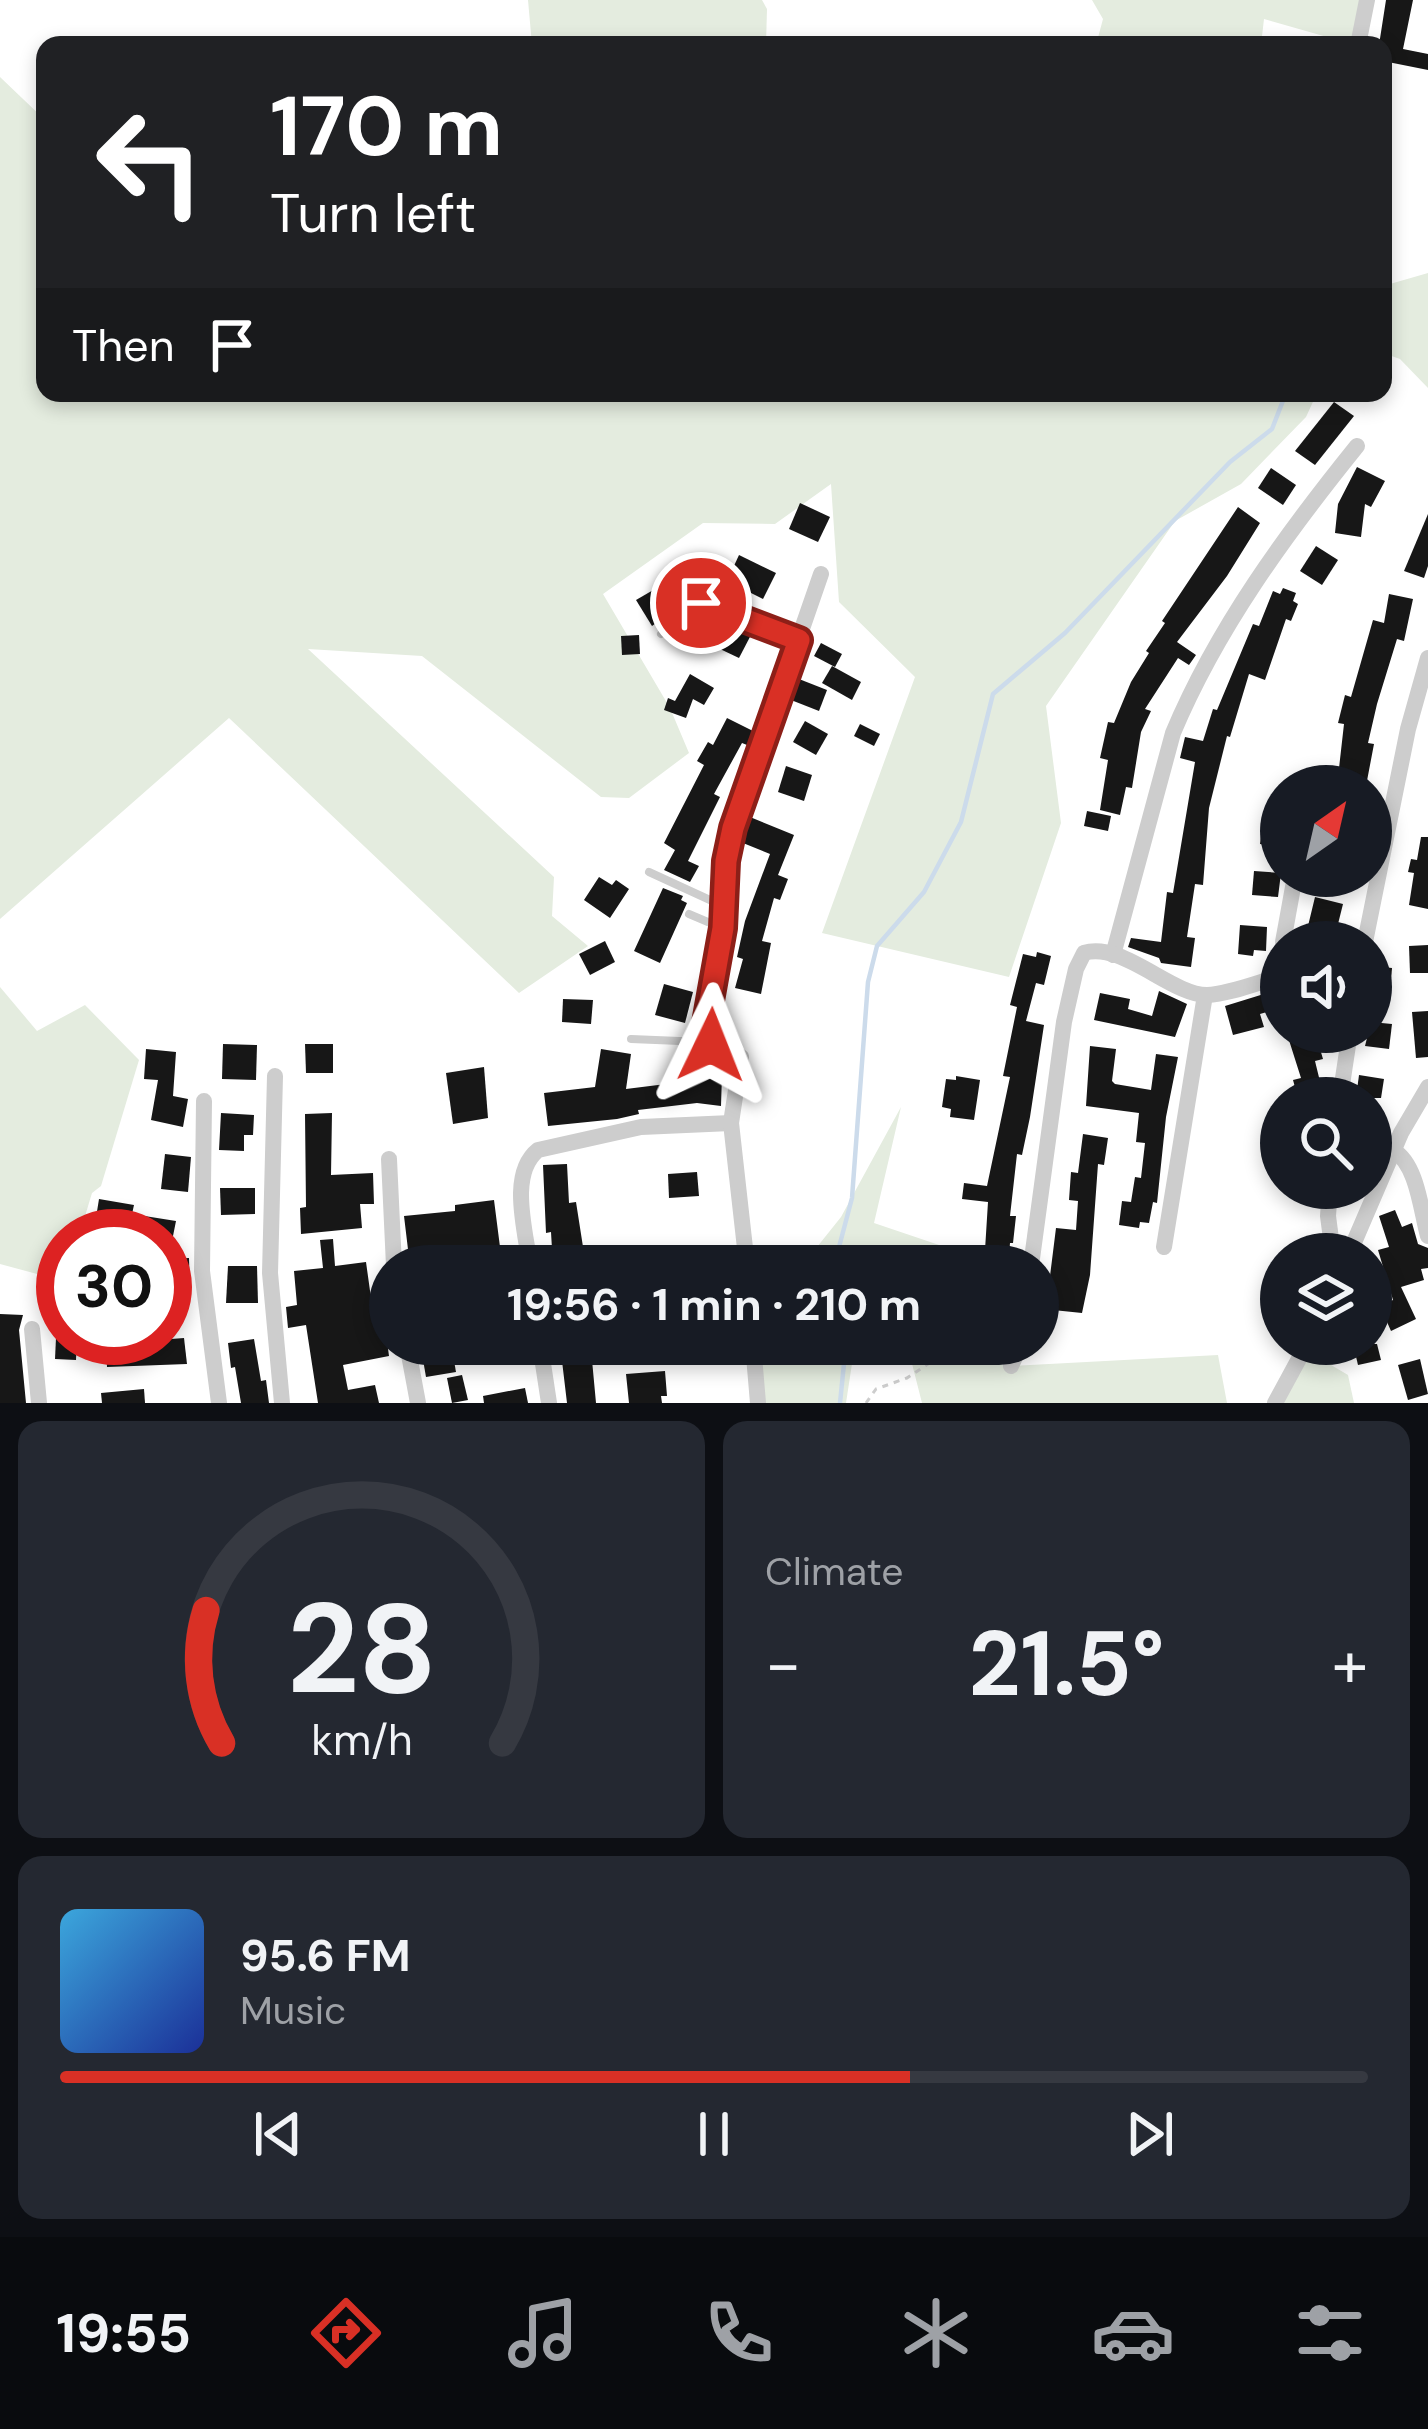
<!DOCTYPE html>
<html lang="en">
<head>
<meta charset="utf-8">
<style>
	:root { --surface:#171b24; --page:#242831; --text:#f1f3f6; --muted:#9ea1a6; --line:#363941; --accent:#d93025 }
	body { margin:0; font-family:"DM Sans",sans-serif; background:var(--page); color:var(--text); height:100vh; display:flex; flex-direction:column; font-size:45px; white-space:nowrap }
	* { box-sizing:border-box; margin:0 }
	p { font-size:39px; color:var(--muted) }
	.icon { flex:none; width:66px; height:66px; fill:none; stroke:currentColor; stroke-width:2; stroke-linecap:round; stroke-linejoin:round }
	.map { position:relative; height:1403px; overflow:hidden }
	.panel { display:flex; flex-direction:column; gap:18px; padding:18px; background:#0d0f14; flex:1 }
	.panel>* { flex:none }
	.top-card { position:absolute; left:36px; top:36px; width:1356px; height:366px; border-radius:24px; box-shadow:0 6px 18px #0003; background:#202124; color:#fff; overflow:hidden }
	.needle { width:78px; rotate:34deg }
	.tools { position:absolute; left:1260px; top:765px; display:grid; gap:24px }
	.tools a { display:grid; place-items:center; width:132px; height:132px; border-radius:50%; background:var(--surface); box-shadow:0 6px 18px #0003; font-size:60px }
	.speed { position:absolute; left:36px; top:1209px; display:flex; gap:24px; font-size:60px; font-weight:700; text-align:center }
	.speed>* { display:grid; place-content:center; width:156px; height:156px; border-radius:50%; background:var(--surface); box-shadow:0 6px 18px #0003; line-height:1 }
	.speed .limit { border:18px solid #d22; background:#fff; color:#111 }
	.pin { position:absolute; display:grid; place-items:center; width:102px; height:102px; color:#fff; margin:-51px; border:6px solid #fff; border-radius:50%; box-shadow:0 3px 12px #0007 }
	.me { position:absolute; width:132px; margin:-66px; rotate:2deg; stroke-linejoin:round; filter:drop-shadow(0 0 9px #0008) }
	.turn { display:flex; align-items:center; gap:42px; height:252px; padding:0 36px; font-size:54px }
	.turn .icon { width:156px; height:156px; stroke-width:2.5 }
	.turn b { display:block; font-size:84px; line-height:102px }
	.then { display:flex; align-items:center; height:114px; padding:0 36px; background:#0003; gap:24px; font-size:45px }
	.big { font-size:90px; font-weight:700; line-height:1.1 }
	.panel .tile { flex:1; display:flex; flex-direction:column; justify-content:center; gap:18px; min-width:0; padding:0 42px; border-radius:24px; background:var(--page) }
	.panel .dial { align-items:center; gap:0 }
	.dial svg { height:312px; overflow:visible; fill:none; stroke:var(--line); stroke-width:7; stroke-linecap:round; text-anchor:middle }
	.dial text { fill:var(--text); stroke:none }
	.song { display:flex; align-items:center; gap:36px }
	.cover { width:144px; height:144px; border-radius:18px; background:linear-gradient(135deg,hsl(200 70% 55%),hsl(230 70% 35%)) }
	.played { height:12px; border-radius:6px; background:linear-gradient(90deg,var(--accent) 65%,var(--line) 65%) }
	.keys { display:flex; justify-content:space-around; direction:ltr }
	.heat { display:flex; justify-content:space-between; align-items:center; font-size:66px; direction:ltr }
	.panel .tiles { flex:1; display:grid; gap:18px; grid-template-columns:1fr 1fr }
	.tile:last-child { grid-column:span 2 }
	.trip { position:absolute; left:369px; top:1245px; width:690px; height:120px; border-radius:60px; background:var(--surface); box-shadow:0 6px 18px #0003; font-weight:700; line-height:120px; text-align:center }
	.tab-bar { display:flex; height:192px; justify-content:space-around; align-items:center; background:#090b0e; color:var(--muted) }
	.tab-bar .icon { width:84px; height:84px }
	.tab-bar .selected { color:var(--accent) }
	.tab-bar b { font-size:54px; color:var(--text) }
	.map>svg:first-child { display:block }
</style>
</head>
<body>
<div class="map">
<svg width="1428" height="1403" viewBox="0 0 1428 1403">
	<rect width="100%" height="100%" fill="#fff"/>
	<g fill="#e4ecdf">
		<polygon points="528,0 762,0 767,9 766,45 532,45"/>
		<polygon points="1092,0 1367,0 1358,45 1341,45 1341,41 1264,19 1261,45 1096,45 1103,19"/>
		<polygon points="0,77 45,120 45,393 1317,393 1306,417 1241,484 1175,521 1046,706 1061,823 1009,977 822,933 915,677 839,602 831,484 775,524 703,523 603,594 670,708 689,753 629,798 601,797 422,656 308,649 554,877 552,916 588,946 519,993 229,718 0,919"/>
		<polygon points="1428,273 1428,388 1400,359 1383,353 1383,286"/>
		<polygon points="0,987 37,1031 85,1005 139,1060 101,1186 92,1193 79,1236 63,1236 63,1281 0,1264"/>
		<polygon points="901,1107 874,1223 945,1247 944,1266 747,1266 746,1254 805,1262 841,1217"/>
		<polygon points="753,1344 855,1344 846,1403 758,1403"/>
		<polygon points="907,1344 943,1344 944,1358 1011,1366 1218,1355 1227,1403 922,1403"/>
		<polygon points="1304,1349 1348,1375 1354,1403 1275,1403"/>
	</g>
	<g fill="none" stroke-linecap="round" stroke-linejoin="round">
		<g stroke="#ccdbeb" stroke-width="4.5">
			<polyline points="834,1266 852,1198 868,982 877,946 924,892 961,822 993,694 1065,633 1230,462 1272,429 1286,393"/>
			<polyline points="840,1403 846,1344"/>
		</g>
	</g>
	<g fill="#171717">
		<polygon points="1386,0 1413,0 1403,49 1428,54 1428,70 1383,61 1383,45 1379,45"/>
		<polygon points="1334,402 1354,416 1315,465 1295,451"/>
		<polygon points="1357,467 1385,481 1371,507 1365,504 1361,537 1335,533 1338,504"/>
		<polygon points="1271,468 1296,485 1283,505 1258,488"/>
		<polygon points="800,503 830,517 818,542 789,529"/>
		<polygon points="1238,507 1260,523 1227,576 1177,642 1196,655 1189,665 1178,658 1145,709 1151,711 1141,732 1132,788 1126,787 1120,815 1100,810 1108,760 1100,758 1108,722 1114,723 1131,682 1149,653 1146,651 1165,623 1162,621"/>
		<polygon points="1428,514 1428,566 1424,578 1404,571"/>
		<polygon points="1316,546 1338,560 1322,585 1300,571"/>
		<polygon points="739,555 776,573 763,599 727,581"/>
		<polygon points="675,561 703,575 693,597 663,585"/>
		<polygon points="1283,588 1296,593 1293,601 1298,604 1291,621 1286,619 1265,680 1249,674 1230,737 1227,736 1209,808 1203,885 1195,884 1187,937 1195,938 1191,967 1161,963 1159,958 1128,947 1131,938 1161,942 1167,892 1173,893 1195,762 1180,758 1185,737 1203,741 1213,709 1217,710 1253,624 1259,626 1273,591 1280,594"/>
		<polygon points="655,589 670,613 652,626 636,600"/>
		<polygon points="1389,594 1413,599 1404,641 1397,639 1377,704 1368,743 1374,744 1366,786 1337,786 1344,724 1338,723 1345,695 1351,697 1373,620 1384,623"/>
		<polygon points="713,616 752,633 739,658 701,640"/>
		<polygon points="639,635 640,654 622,655 621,636"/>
		<polygon points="821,643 842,654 835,667 814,656"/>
		<polygon points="832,666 861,682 852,700 822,683"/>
		<polygon points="690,674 714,688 704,705 693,699 686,718 664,710 668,698 675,701"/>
		<polygon points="799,679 827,690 819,711 791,700"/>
		<polygon points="727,718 753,731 747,745 742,743 714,794 720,797 688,861 699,866 690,882 664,870 675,850 664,843 704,765 697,761 708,742 713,745"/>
		<polygon points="805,721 828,734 816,755 793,742"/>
		<polygon points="860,724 880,734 874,746 854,736"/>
		<polygon points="786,766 812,775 804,801 778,792"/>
		<polygon points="1087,811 1111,816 1108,831 1084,826"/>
		<polygon points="750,817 794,835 778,875 788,879 780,900 774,898 762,941 771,943 761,994 735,988 743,959 737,957 745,921 770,854 743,843"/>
		<polygon points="1263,820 1281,823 1281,847 1260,844"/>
		<polygon points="1421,837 1428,837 1428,909 1409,905 1414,873 1408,872 1411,859 1417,860"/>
		<polygon points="1254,871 1281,873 1278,897 1252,895"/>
		<polygon points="599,877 612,885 616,880 629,889 610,918 584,900"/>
		<polygon points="663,888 683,896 681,900 687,903 660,963 634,951"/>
		<polygon points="1315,897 1343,904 1337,928 1327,926 1326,931 1308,926"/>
		<polygon points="1240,925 1267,927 1266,951 1254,950 1253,956 1238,954"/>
		<polygon points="605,941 615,962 590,975 579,954"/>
		<polygon points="1428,945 1428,973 1410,973 1409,946"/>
		<polygon points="1037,952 1051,956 1044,985 1036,983 1026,1021 1044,1025 1030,1117 1022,1155 1017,1154 1010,1216 1016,1216 1013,1243 1010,1243 1008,1266 984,1266 988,1202 962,1199 964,1183 987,1186 1010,1077 1003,1076 1017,1007 1010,1005 1023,954 1036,957"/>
		<polygon points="1372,966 1392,968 1390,994 1371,993"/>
		<polygon points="664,984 693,992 685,1023 655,1015"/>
		<polygon points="1277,990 1281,1008 1260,1014 1264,1027 1233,1035 1225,1006"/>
		<polygon points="1159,991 1187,1004 1175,1037 1094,1020 1100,993 1130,999 1128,1009 1152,1016"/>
		<polygon points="563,999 593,1000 591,1024 562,1022"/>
		<polygon points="1428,1011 1428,1057 1416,1058 1412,1012"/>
		<polygon points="1371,1022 1392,1024 1389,1049 1365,1046"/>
		<polygon points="1305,1032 1315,1032 1323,1059 1315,1061 1324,1098 1298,1098 1293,1080 1301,1078 1288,1037"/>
		<polygon points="223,1044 257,1045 256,1080 222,1079"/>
		<polygon points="305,1044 333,1044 333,1073 306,1073"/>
		<polygon points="1090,1046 1116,1049 1112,1081 1115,1084 1151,1090 1156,1054 1178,1057 1166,1117 1157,1203 1153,1202 1149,1223 1140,1222 1139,1228 1119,1225 1122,1201 1131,1202 1135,1177 1141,1178 1145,1143 1136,1142 1139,1113 1086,1106"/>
		<polygon points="146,1049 176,1052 173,1096 188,1099 183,1127 151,1120 158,1080 144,1079"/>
		<polygon points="601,1049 631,1054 626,1089 698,1080 698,1074 722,1075 721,1106 697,1103 638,1110 639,1114 617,1119 548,1126 544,1093 595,1087"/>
		<polygon points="484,1067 488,1118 453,1124 446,1073"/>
		<polygon points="1359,1075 1384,1079 1381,1098 1356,1098"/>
		<polygon points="956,1076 980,1080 974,1120 950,1117 951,1109 942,1107 946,1079 956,1080"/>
		<polygon points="221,1113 254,1115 253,1135 244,1135 244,1151 219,1150"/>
		<polygon points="332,1113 331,1175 373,1173 374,1204 360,1204 362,1228 301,1234 300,1208 306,1207 305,1114"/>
		<polygon points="1371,1124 1388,1128 1380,1149 1371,1147"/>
		<polygon points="1083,1134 1108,1138 1104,1165 1098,1164 1090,1275 1082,1313 1053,1310 1054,1293 1048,1292 1056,1228 1076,1230 1078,1201 1069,1200 1071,1172 1078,1173"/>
		<polygon points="165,1154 191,1157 188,1192 161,1189"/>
		<polygon points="567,1164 569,1203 576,1202 586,1266 553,1266 551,1232 546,1233 543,1165"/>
		<polygon points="697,1172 699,1196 669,1198 668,1174"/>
		<polygon points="220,1188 255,1188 255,1214 221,1215"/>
		<polygon points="99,1199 134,1205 132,1214 176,1221 173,1236 147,1236 95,1224"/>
		<polygon points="494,1200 500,1247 450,1253 452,1266 410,1266 404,1216 455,1211 455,1205"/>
		<polygon points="1395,1210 1402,1227 1412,1223 1418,1244 1428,1248 1428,1268 1421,1269 1424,1280 1401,1287 1416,1319 1391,1331 1380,1306 1393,1300 1378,1250 1389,1247 1379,1216"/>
		<polygon points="333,1239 335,1266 366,1262 371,1298 381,1296 389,1356 343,1365 348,1390 375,1385 379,1403 318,1403 306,1325 288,1328 286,1307 297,1305 294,1271 323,1268 320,1240"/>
		<polygon points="189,1258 190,1295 165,1296 165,1259"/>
		<polygon points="228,1266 257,1266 258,1303 226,1303"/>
		<polygon points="0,1314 23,1315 19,1330 26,1403 0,1403"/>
		<polygon points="56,1338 77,1338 76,1360 55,1359"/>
		<polygon points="184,1338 187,1364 107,1367 106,1344"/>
		<polygon points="254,1339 261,1381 266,1380 269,1403 241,1403 235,1367 231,1368 228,1343"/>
		<polygon points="442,1344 451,1344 456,1372 426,1377 421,1348"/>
		<polygon points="560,1344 652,1344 653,1353 592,1360 596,1403 567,1403"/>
		<polygon points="1353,1344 1377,1344 1381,1360 1358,1365"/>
		<polygon points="1420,1359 1428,1394 1408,1400 1398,1365"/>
		<polygon points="665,1371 667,1396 661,1396 662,1403 629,1403 626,1374"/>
		<polygon points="462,1375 468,1400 452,1403 447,1378"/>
		<polygon points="525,1388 528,1403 484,1403 483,1396"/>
		<polygon points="144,1389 145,1403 102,1403 101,1393"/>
	</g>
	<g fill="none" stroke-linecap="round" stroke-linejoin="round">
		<polyline stroke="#cdcdcd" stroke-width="3" stroke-dasharray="6 6" stroke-linecap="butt" points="866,1403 876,1389 907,1378 949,1350 1000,1346"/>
		<g stroke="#cdcdcd" stroke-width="8">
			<polyline points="661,634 689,606 701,603 798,639"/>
			<polyline points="649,872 723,906"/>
			<polyline points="689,914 722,928"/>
			<polyline points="631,1039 704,1042"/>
		</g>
		<g stroke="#cdcdcd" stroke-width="16">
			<polyline points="1358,45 1367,0"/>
			<polyline points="1283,942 1295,876"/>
			<polyline points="1365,942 1408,729 1428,658"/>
			<path d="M 1113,955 L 1173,733 C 1217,628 1286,534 1357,446"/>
			<polyline points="275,1076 270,1273 282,1403"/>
			<polyline points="1340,1098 1350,1032"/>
			<polyline points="204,1101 202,1271 219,1403"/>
			<path d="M 1394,1151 C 1417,1164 1421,1211 1428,1236"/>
			<polyline points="389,1159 394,1266"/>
			<polyline points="1330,1188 1328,1216 1333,1254"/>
			<polyline points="1164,1247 1205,995"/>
			<polyline points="1349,1254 1401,1133 1428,1087"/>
			<path d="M 530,1266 C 526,1232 508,1174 538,1150 L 641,1127 L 731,1123"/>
			<polyline points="747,1266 731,1123 741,1057 727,1047 708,1043 704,1034 723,929 726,861 733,828 821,574"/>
			<path d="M 1031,1266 L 1064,1022 L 1076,969 L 1084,953 C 1122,941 1171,995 1207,995 C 1230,994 1259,982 1281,976"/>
			<polyline points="32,1329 39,1403"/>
			<polyline points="407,1344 418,1403"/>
			<polyline points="540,1344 549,1403"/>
			<polyline points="753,1344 758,1403"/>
			<polyline points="1011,1366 1021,1344"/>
			<polyline points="1275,1403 1307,1344"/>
		</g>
	</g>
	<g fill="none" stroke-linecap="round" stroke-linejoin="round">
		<g stroke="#8d1f18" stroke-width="30">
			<polyline id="route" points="701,603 799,640 733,828 726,861 723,928 704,1034 711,1045"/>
		</g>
		<use href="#route" stroke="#d93025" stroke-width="21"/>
	</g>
</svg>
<div class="tools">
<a><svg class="needle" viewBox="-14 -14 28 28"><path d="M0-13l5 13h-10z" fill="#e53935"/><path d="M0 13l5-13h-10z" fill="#9ea1a6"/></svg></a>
<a><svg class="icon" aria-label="sound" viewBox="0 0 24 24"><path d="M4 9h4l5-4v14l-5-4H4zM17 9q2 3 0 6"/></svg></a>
<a><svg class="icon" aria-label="search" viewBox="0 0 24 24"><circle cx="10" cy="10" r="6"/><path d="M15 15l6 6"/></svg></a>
<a><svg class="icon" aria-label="layers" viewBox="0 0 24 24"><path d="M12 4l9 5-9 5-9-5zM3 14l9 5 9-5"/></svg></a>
</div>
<div class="speed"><div class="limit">30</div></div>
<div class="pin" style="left:701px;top:603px;background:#d93025"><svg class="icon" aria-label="arrive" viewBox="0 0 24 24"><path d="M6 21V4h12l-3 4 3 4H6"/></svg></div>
<svg class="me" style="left:711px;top:1045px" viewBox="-20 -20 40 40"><path d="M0-17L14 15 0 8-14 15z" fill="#d93025" stroke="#fff" stroke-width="4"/></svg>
<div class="trip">19:56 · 1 min · 210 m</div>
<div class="top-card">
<div class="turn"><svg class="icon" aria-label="left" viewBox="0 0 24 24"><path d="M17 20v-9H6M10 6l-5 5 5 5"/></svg><div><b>170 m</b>Turn left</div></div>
<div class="then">Then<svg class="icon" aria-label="arrive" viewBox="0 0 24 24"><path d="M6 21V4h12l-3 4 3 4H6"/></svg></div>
</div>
</div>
<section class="panel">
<div class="tiles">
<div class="tile dial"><svg viewBox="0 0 100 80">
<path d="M14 69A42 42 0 1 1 86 69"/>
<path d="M14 69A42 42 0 0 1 10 35" stroke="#d93025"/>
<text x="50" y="56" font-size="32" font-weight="700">28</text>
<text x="50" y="72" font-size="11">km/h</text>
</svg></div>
<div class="tile"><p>Climate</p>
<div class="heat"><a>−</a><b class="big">21.5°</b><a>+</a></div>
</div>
<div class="tile">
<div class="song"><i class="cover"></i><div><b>95.6 FM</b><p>Music</p></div></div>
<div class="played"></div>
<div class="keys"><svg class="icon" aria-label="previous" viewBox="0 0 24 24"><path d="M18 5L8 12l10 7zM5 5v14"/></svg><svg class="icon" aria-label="pause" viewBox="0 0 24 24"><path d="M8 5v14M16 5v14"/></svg><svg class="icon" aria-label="next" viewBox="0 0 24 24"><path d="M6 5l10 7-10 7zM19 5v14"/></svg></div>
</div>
</div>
</section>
<nav class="tab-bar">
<b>19:55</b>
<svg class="icon selected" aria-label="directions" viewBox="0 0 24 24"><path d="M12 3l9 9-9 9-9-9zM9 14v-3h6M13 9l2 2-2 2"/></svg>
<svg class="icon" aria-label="music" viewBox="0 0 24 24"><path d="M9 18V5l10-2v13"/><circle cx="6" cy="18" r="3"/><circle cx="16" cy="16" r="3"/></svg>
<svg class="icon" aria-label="phone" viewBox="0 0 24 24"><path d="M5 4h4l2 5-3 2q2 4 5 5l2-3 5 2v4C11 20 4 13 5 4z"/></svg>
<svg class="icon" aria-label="climate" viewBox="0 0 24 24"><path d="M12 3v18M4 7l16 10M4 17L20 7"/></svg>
<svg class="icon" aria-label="car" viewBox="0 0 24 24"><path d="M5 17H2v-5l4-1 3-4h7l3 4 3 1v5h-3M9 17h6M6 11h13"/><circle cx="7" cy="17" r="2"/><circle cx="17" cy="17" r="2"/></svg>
<svg class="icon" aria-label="filters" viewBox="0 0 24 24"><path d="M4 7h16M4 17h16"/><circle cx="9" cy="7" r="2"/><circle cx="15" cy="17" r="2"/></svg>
</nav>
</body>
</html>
